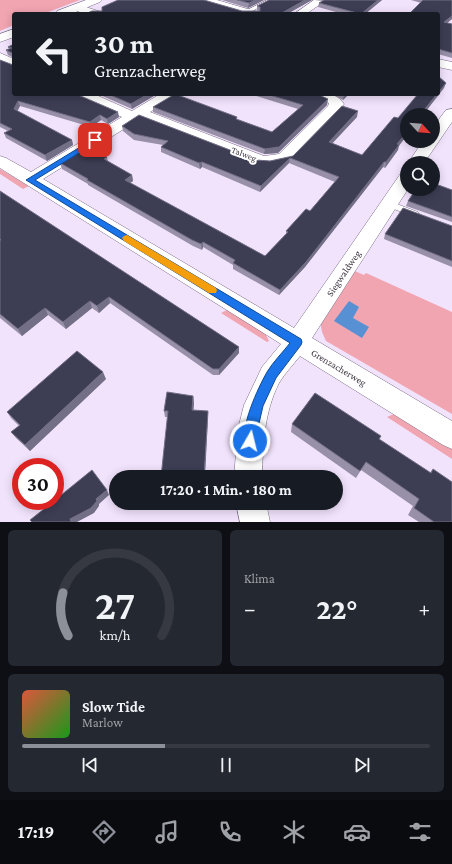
<!DOCTYPE html>
<html lang="de">
<head>
<meta charset="utf-8">
<style>
	:root { --surface:#171b24; --page:#242831; --text:#f1f3f6; --muted:#9ea1a6; --line:#363941; --accent:#8c9099 }
	body { margin:0; font-family:"Crimson Pro",serif; background:var(--page); color:var(--text); height:100vh; display:flex; flex-direction:column; font-size:15px; white-space:nowrap }
	* { box-sizing:border-box; margin:0 }
	p { font-size:13px; color:var(--muted) }
	.icon { flex:none; width:22px; height:22px; fill:none; stroke:currentColor; stroke-width:2; stroke-linecap:round; stroke-linejoin:round }
	.map { position:relative; height:522px; overflow:hidden }
	.sheet { display:flex; flex-direction:column; gap:8px; padding:8px; background:#0d0f14; flex:1 }
	.sheet>* { flex:none }
	.top-card { position:absolute; left:12px; top:12px; width:428px; height:84px; border-radius:4px; box-shadow:0 2px 10px #0003; background:#171b24; color:var(--text); overflow:hidden }
	.needle { width:26px; rotate:116deg }
	.tools { position:absolute; left:400px; top:108px; display:grid; gap:8px }
	.tools a { display:grid; place-items:center; width:40px; height:40px; border-radius:50%; background:var(--surface); box-shadow:0 2px 10px #0003; font-size:20px }
	.speed { position:absolute; left:12px; top:458px; display:flex; gap:8px; font-size:20px; font-weight:700; text-align:center }
	.speed>* { display:grid; place-content:center; width:52px; height:52px; border-radius:50%; background:var(--surface); box-shadow:0 2px 10px #0003; line-height:1 }
	.speed .limit { border:6px solid #d22; background:#fff; color:#111 }
	.pin { position:absolute; display:grid; place-items:center; width:34px; height:34px; color:#fff; margin:-17px; border-radius:8px; box-shadow:0 2px 6px #0006 }
	.me { position:absolute; width:44px; margin:-22px; rotate:8deg; stroke-linejoin:round; filter:drop-shadow(0 0 3px #0008) }
	.turn { display:flex; align-items:center; gap:14px; height:84px; padding:0 16px; font-size:18px }
	.turn .icon { width:52px; height:52px; stroke-width:2.5 }
	.turn b { display:block; font-size:28px; line-height:34px }
	.big { font-size:30px; font-weight:700; line-height:1.1 }
	.sheet .widget { flex:1; display:flex; flex-direction:column; justify-content:center; gap:6px; min-width:0; padding:0 14px; border-radius:6px; background:var(--page) }
	.sheet .dial { align-items:center; gap:0 }
	.dial svg { height:104px; overflow:visible; fill:none; stroke:var(--line); stroke-width:7; stroke-linecap:round; text-anchor:middle }
	.dial text { fill:var(--text); stroke:none }
	.song { display:flex; align-items:center; gap:12px }
	.cover { width:48px; height:48px; border-radius:6px; background:linear-gradient(135deg,hsl(10 70% 55%),hsl(120 70% 35%)) }
	.played { height:4px; border-radius:2px; background:linear-gradient(90deg,var(--accent) 35%,var(--line) 35%) }
	.keys { display:flex; justify-content:space-around; direction:ltr }
	.heat { display:flex; justify-content:space-between; align-items:center; font-size:22px; direction:ltr }
	.sheet .tiles { flex:1; display:grid; gap:8px; grid-template-columns:1fr 1fr }
	.widget:last-child { grid-column:span 2 }
	.trip { position:absolute; left:109px; top:470px; width:234px; height:40px; border-radius:20px; background:var(--surface); box-shadow:0 2px 10px #0003; font-weight:700; line-height:40px; text-align:center }
	.dock { display:flex; height:64px; justify-content:space-around; align-items:center; background:#090b0e; color:var(--muted) }
	.dock .icon { width:28px; height:28px }
	.dock .on { color:var(--accent) }
	.dock b { font-size:18px; color:var(--text) }
	.map>svg:first-child { display:block }
</style>
</head>
<body>
<div class="map">
<svg width="452" height="522" viewBox="0 0 452 522">
	<rect width="100%" height="100%" fill="#f2e3fd"/>
	<g fill="#f1a5b1">
		<polygon points="0,0 80,0 43,14 14,14 14,25 0,31"/>
		<polygon points="0,169 29,186 23,189 0,174"/>
		<polygon points="350,269 364,275 366,273 452,312 452,414 326,341 322,332 319,315"/>
		<polygon points="227,310 265,333 269,341 267,342 221,313"/>
		<polygon points="394,414 452,449 452,459 387,417"/>
	</g>
	<polygon fill="#5890d4" points="349,301 359,307 353,318 369,327 362,338 334,321"/>
	<g fill="none" stroke-linecap="round" stroke-linejoin="round">
		<g stroke="#7b6d84" stroke-width="1">
			<g id="lane">
				<polygon points="267,0 274,0 248,13 243,12"/>
				<polygon points="389,201 418,212 420,214 415,217 386,206 385,204 386,202"/>
			</g>
		</g>
		<g stroke="#7b6d84" stroke-width="1">
			<g id="street">
				<polygon points="201,0 217,0 258,12 259,14 242,14 202,2"/>
				<polygon points="314,0 325,1 306,14 294,14"/>
				<path d="M 77,4 L 101,12 L 102,14 C 92,14 79,15 72,7 Z"/>
				<polygon points="0,53 14,59 14,68 0,62"/>
				<polygon points="438,59 452,62 452,70 438,67"/>
				<path d="M 75,94 L 94,94 L 132,111 L 160,94 L 177,94 L 175,97 L 150,112 L 264,156 L 279,154 L 328,106 L 329,103 L 315,97 L 313,94 C 326,94 336,92 344,104 L 339,112 L 291,160 C 280,164 267,167 256,164 L 140,119 L 43,179 L 294,328 L 401,173 L 407,172 L 408,189 L 312,338 L 452,421 L 452,449 L 443,445 L 300,356 C 293,365 285,373 279,383 C 264,413 263,444 262,477 L 234,477 L 238,429 L 244,405 L 262,367 L 281,344 L 0,168 L 0,156 L 6,158 L 31,172 L 122,117 L 77,97 Z"/>
				<polygon points="452,109 452,122 424,163 408,163 423,141 433,141 433,127 446,110"/>
				<polygon points="236,503 266,503 270,522 240,522"/>
			</g>
		</g>
		<g stroke="#7b6d84" stroke-width="1">
			<g id="secondary">
				<polygon points="86,0 102,0 100,2 71,14 55,14 57,11"/>
				<polygon points="14,29 14,37 0,42 0,34"/>
			</g>
		</g>
		<use href="#lane" fill="#fff" fill-rule="evenodd"/>
		<use href="#street" fill="#fff" fill-rule="evenodd"/>
		<use href="#secondary" fill="#fff" fill-rule="evenodd"/>
	</g>
	<g fill="#9890a8">
		<polygon points="222,0 264,0 248,8"/>
		<polygon points="269,0 312,0 287,14 242,11 259,11 257,10 257,6"/>
		<polygon points="382,0 365,14 343,14 318,7 319,3"/>
		<polygon points="411,0 452,0 452,19 447,23 452,24 452,58 438,54 438,14 421,3"/>
		<polygon points="14,44 14,94 119,117 108,124 101,120 91,127 20,106 17,111 72,140 73,145 47,161 6,138 4,133 8,131 0,127 0,60 13,65 14,58 8,55 6,50 9,49 8,47"/>
		<polygon points="444,88 407,115 407,135 399,145 398,150 385,168 383,167 305,267 279,295 233,269 233,265 203,247 202,250 193,246 88,185 88,184 62,169 60,163 107,157 108,162 132,175 133,181 130,183 265,256 286,234 286,231 310,211 335,182 289,163 260,192 202,167 200,169 161,152 161,147 163,145 134,140 123,131 122,126 256,160 270,161 293,156 357,117 332,143 362,155 398,118"/>
		<polygon points="98,94 157,94 132,109"/>
		<polygon points="250,94 317,94 327,105 278,153 264,154 153,112 153,107 237,117 237,119 272,132 298,109"/>
		<polygon points="332,94 349,94 343,100"/>
		<polygon points="452,190 452,222 406,206 408,201"/>
		<polygon points="0,191 239,347 239,353 219,375 213,375 110,303 99,313 92,308 66,329 48,315 22,336 0,318"/>
		<polygon points="452,226 452,267 384,239 385,234"/>
		<polygon points="106,379 30,451 16,438 11,432 19,426 11,418 7,412"/>
		<polygon points="193,396 194,403 193,411 208,411 208,417 165,417 164,411"/>
		<polygon points="292,424 381,436 379,439 430,473 433,469 452,522 419,522 408,515 413,506 361,470 356,478 291,432"/>
	</g>
	<g fill="#736f87">
		<polygon points="255,0 264,0 248,8 249,3"/>
		<polygon points="305,0 312,0 287,14 280,14"/>
		<polygon points="378,0 382,0 365,14 361,14"/>
		<polygon points="452,16 452,19 442,27 444,22"/>
		<polygon points="446,83 444,88 423,115 420,115 437,94 438,94 438,93"/>
		<polygon points="148,94 157,94 132,109 131,104"/>
		<polygon points="345,94 349,94 343,100 344,95"/>
		<polygon points="328,99 327,105 278,153 264,154 265,149"/>
		<polygon points="18,101 20,106 16,114 14,109"/>
		<polygon points="358,111 357,117 328,148 329,142"/>
		<polygon points="118,112 119,117 108,124 107,119"/>
		<polygon points="100,115 101,120 91,127 90,122"/>
		<polygon points="407,132 407,135 396,150 397,144"/>
		<polygon points="72,140 73,145 47,161 45,155"/>
		<polygon points="399,145 398,150 385,168 386,162"/>
		<polygon points="290,158 289,163 260,192 261,186"/>
		<polygon points="202,162 202,167 200,169 199,163"/>
		<polygon points="384,162 383,167 305,267 279,295 280,290"/>
		<polygon points="132,175 133,181 126,186 125,180"/>
		<polygon points="203,242 203,247 202,250 201,244"/>
		<polygon points="109,297 110,303 99,313 97,306"/>
		<polygon points="90,301 92,308 66,329 63,322"/>
		<polygon points="45,308 48,315 22,336 18,329"/>
		<polygon points="239,347 239,353 219,375 219,369"/>
		<polygon points="103,372 106,379 30,451 25,445"/>
		<polygon points="193,396 194,403 193,417 192,410"/>
		<polygon points="208,411 208,417 205,477 204,477"/>
		<polygon points="107,490 109,495 99,504 99,506 94,513 77,522 71,522 70,519"/>
	</g>
	<g fill="#3d3d54" stroke="#736f87">
		<polygon points="118,0 204,0 242,11 260,11 260,7 257,6 269,0 305,0 280,14 85,14 92,11 102,11 102,7"/>
		<polygon points="237,0 255,0 249,3"/>
		<polygon points="324,0 378,0 361,14 319,3"/>
		<polygon points="423,0 452,0 452,16 444,22 452,24 452,53 438,49 438,14 409,14"/>
		<polygon points="14,44 14,54 6,50 12,48 8,47"/>
		<polygon points="14,55 14,94 76,94 118,112 107,119 100,115 90,122 18,101 14,109 72,140 45,155 4,133 12,129 0,123 0,60 13,65"/>
		<polygon points="438,76 446,83 438,93"/>
		<polygon points="108,94 148,94 131,104"/>
		<polygon points="175,94 237,117 236,119 272,132 303,105 266,94 317,94 328,99 327,100 279,147 265,149 153,107"/>
		<polygon points="418,94 437,94 420,115 407,115 407,132 397,144 399,145 386,162 384,162 306,262 280,290 233,263 235,260 203,242 201,244 192,240 87,180 88,179 60,163 87,147 107,157 104,159 132,175 125,180 265,256 288,232 286,231 306,209 310,211 339,177 290,158 261,186 202,162 199,163 161,147 168,141 134,134 122,126 139,115 256,160 270,161 293,156 342,106 358,111 329,142 362,155 394,117 398,118"/>
		<polygon points="433,183 452,190 452,217 408,201 416,189 433,189"/>
		<polygon points="0,191 239,347 219,369 213,369 109,297 97,306 90,301 63,322 45,308 18,329 0,314 0,240 1,240 0,239"/>
		<polygon points="403,208 452,226 452,261 385,234"/>
		<polygon points="77,351 103,372 25,445 11,432 20,425 7,412"/>
		<polygon points="167,392 193,396 192,410 208,411 204,477 161,477 168,411 164,411"/>
		<polygon points="315,393 381,436 379,439 431,473 433,469 452,482 452,522 434,522 414,508 419,499 366,462 360,471 292,424"/>
		<polygon points="92,470 107,490 96,499 97,501 91,508 70,519 71,522 32,522 30,520 54,501 55,501 55,500"/>
	</g>
	<path fill="#1a73e8" stroke="#114b97" d="M 95,138 L 97,139 L 97,142 L 35,180 L 301,339 L 302,342 L 301,345 L 276,378 L 263,406 L 254,445 L 250,447 L 246,445 C 239,428 258,388 267,372 C 273,362 283,352 290,343 L 26,180 Z"/>
	<polygon fill="#f59e0b" points="127,235 216,288 217,290 216,293 209,293 124,241 122,238 124,236"/>
	<g text-anchor="middle" stroke-width="4" stroke-linejoin="round" paint-order="stroke">
		<g font-size="9" fill="#3f3843" stroke="#fff">
			<text transform="translate(244 154) rotate(21)" y="3">Talweg</text>
		</g>
		<g font-size="10" fill="#3f3843" stroke="#fff">
			<text transform="translate(343 273) rotate(-56)" y="4">Siegwaldweg</text>
			<text transform="translate(339 367) rotate(31)" y="4">Grenzacherweg</text>
		</g>
	</g>
</svg>
<div class="tools">
<a><svg class="needle" viewBox="-14 -14 28 28"><path d="M0-13l5 13h-10z" fill="#e53935"/><path d="M0 13l5-13h-10z" fill="#9ea1a6"/></svg></a>
<a><svg class="icon" aria-label="search" viewBox="0 0 24 24"><circle cx="10" cy="10" r="6"/><path d="M15 15l6 6"/></svg></a>
</div>
<div class="speed"><div class="limit">30</div></div>
<div class="pin" style="left:95px;top:140px;background:#d93025"><svg class="icon" aria-label="arrive" viewBox="0 0 24 24"><path d="M6 21V4h12l-3 4 3 4H6"/></svg></div>
<svg class="me" style="left:250px;top:441px" viewBox="-20 -20 40 40"><circle r="17" fill="#1a73e8" stroke="#fff" stroke-width="3"/><path d="M0-11L8 9 0 5-8 9z" fill="#fff"/></svg>
<div class="trip">17:20 · 1 Min. · 180 m</div>
<div class="top-card">
<div class="turn"><svg class="icon" aria-label="left" viewBox="0 0 24 24"><path d="M17 20v-9H6M10 6l-5 5 5 5"/></svg><div><b>30 m</b>Grenzacherweg</div></div>
</div>
</div>
<section class="sheet">
<div class="tiles">
<div class="widget dial"><svg viewBox="0 0 100 80">
<path d="M14 69A42 42 0 1 1 86 69"/>
<path d="M14 69A42 42 0 0 1 10 36" stroke="#8c9099"/>
<text x="50" y="56" font-size="32" font-weight="700">27</text>
<text x="50" y="72" font-size="11">km/h</text>
</svg></div>
<div class="widget"><p>Klima</p>
<div class="heat"><a>−</a><b class="big">22°</b><a>+</a></div>
</div>
<div class="widget">
<div class="song"><i class="cover"></i><div><b>Slow Tide</b><p>Marlow</p></div></div>
<div class="played"></div>
<div class="keys"><svg class="icon" aria-label="previous" viewBox="0 0 24 24"><path d="M18 5L8 12l10 7zM5 5v14"/></svg><svg class="icon" aria-label="pause" viewBox="0 0 24 24"><path d="M8 5v14M16 5v14"/></svg><svg class="icon" aria-label="next" viewBox="0 0 24 24"><path d="M6 5l10 7-10 7zM19 5v14"/></svg></div>
</div>
</div>
</section>
<nav class="dock">
<b>17:19</b>
<svg class="icon on" aria-label="directions" viewBox="0 0 24 24"><path d="M12 3l9 9-9 9-9-9zM9 14v-3h6M13 9l2 2-2 2"/></svg>
<svg class="icon" aria-label="music" viewBox="0 0 24 24"><path d="M9 18V5l10-2v13"/><circle cx="6" cy="18" r="3"/><circle cx="16" cy="16" r="3"/></svg>
<svg class="icon" aria-label="phone" viewBox="0 0 24 24"><path d="M5 4h4l2 5-3 2q2 4 5 5l2-3 5 2v4C11 20 4 13 5 4z"/></svg>
<svg class="icon" aria-label="climate" viewBox="0 0 24 24"><path d="M12 3v18M4 7l16 10M4 17L20 7"/></svg>
<svg class="icon" aria-label="car" viewBox="0 0 24 24"><path d="M5 17H2v-5l4-1 3-4h7l3 4 3 1v5h-3M9 17h6M6 11h13"/><circle cx="7" cy="17" r="2"/><circle cx="17" cy="17" r="2"/></svg>
<svg class="icon" aria-label="filters" viewBox="0 0 24 24"><path d="M4 7h16M4 17h16"/><circle cx="9" cy="7" r="2"/><circle cx="15" cy="17" r="2"/></svg>
</nav>
</body>
</html>
